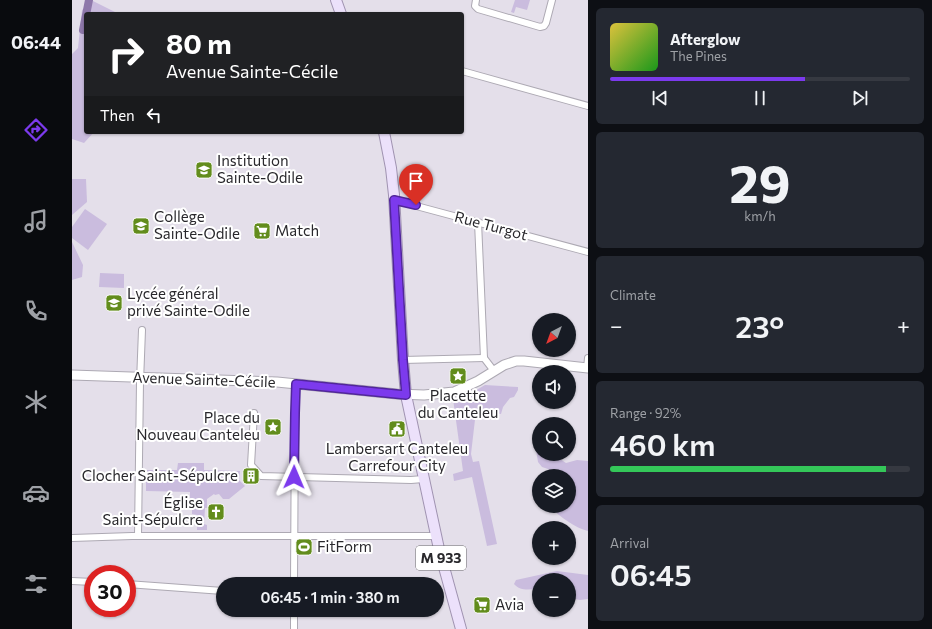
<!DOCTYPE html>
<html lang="en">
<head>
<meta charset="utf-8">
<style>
	:root { --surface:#171b24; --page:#242831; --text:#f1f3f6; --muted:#9ea1a6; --line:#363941; --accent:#7c3aed }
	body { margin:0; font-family:Commissioner,sans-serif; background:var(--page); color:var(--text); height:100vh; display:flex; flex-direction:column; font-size:15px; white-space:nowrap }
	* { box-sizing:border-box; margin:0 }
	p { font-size:13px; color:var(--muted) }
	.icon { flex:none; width:22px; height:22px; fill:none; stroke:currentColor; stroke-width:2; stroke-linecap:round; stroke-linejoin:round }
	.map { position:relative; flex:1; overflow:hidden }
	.drawer { display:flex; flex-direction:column; gap:8px; padding:8px; background:#0d0f14; width:344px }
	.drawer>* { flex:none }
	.top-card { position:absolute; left:12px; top:12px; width:380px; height:122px; border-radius:4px; box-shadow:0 1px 3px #0004; background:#202124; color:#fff; overflow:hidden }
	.needle { width:26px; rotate:221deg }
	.fabs { position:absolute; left:460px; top:313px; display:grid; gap:8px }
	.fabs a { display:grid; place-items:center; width:44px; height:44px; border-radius:50%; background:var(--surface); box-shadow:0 1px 3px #0004; font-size:20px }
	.speed { position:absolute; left:12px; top:565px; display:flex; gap:8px; font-size:20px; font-weight:700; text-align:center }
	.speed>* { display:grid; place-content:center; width:52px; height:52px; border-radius:50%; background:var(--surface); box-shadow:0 1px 3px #0004; line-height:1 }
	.speed .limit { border:6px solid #d22; background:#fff; color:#111 }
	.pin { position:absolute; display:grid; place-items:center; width:34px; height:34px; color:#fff; margin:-41px -17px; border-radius:50% 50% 50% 0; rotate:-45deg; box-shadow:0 0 4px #0007 }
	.pin .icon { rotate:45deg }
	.me { position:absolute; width:44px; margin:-22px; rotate:1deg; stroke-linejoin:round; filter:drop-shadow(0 0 3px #0008) }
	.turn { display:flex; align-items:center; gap:14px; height:84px; padding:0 16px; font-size:18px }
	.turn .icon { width:52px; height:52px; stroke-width:2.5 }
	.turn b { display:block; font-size:28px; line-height:34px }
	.then { display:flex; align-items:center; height:38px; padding:0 16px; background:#0003; gap:8px; font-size:15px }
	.big { font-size:30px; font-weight:600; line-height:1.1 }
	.drawer .card { flex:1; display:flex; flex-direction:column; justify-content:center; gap:6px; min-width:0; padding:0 14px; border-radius:6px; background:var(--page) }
	.drawer .dial { align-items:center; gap:0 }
	.dial b { font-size:52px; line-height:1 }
	.song { display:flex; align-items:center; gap:12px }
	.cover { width:48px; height:48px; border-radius:6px; background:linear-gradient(135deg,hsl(50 70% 55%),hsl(120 70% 35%)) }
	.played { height:4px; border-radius:2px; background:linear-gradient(90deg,var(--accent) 65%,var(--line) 65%) }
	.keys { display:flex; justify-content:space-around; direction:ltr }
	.heat { display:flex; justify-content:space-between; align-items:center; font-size:22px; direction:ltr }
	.charge { height:6px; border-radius:3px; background:linear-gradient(90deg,#34c759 92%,var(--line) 0) }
	.trip { position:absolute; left:144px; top:577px; width:228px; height:40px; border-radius:20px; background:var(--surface); box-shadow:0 1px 3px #0004; font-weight:600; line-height:40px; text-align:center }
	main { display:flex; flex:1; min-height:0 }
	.menu { display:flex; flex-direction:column; width:72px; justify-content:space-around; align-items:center; background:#090b0e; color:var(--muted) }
	.menu .icon { width:28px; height:28px }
	.menu .on { color:var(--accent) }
	.menu b { font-size:18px; color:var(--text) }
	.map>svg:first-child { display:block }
</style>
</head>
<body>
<main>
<nav class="menu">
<b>06:44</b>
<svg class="icon on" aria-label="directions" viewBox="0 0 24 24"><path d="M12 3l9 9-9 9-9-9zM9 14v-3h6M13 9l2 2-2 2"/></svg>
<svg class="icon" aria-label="music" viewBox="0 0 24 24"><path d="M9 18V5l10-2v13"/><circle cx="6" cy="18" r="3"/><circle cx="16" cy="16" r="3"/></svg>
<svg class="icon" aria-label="phone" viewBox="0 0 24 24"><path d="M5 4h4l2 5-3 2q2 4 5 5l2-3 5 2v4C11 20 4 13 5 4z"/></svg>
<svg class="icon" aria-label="climate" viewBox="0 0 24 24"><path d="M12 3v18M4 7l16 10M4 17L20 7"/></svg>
<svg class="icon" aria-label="car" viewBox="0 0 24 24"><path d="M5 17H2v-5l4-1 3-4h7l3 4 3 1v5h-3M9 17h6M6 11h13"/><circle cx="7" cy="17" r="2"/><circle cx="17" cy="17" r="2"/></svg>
<svg class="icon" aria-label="filters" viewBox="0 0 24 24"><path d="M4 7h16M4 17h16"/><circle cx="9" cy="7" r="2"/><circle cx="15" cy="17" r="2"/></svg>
</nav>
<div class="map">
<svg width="516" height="629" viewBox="0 0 516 629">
	<rect width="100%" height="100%" fill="#e4dfea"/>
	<g fill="#cabcde">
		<polygon points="443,0 458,0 455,10 444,7 442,13 439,12"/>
		<polygon points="21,1 47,14 14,14 14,132 22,132 12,143 0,139 0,54 6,48 10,10"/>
		<polygon points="0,179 14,179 15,202 0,215"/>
		<polygon points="13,209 35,224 16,250 0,238 0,227"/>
		<polygon points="0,242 11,265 10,277 0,280"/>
		<polygon points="28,273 52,274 52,288 27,287"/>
		<polygon points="413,385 446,387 446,390 442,397 438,398 431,407 429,414 404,411 399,454 401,462 407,461 425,544 415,546 400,477 382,481 381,474 391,471 381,399 387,400"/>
		<path d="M 467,428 L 467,454 L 486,454 L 488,459 L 494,463 L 505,460 L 516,461 L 516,531 C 502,528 487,515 476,506 L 497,506 L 497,476 L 485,476 L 476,469 L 470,467 L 466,462 L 464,450 L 465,436 Z"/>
		<polygon points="106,463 132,463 132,470 168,471 167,480 173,486 157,499 151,499 147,494 143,495 142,494 135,499 135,508 133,508 132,524 135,525 135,530 125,530 125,515 120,514 120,510 125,506 123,500 118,498 118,492 74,491 74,470 105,470"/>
		<path d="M 485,571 L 516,575 L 516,599 L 508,600 L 497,598 L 497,580 L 467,580 L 467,589 C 458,589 449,592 442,584 L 444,580 Z"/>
	</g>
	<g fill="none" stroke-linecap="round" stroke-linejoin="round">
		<polyline stroke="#8e78aa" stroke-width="8" points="11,30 17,0"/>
		<g stroke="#ada9b3" stroke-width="8">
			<g id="street">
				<polyline points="404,0 403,6 406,9 468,27 472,26 474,23 480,0"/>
				<polyline points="390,71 516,106"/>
				<polyline points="322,200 516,252"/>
				<polyline points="406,222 412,358"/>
				<polyline points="412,358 422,371"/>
				<polyline points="331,360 412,358"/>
				<polyline points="515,368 516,358"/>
				<polyline points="182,413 179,465 189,476 339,480 351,479"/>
				<polyline points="66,536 68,382 70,330"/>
				<polyline points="0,538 60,536 364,536"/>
				<polyline points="0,581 21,582"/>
				<polyline points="55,584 151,591"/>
				<polyline points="222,584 223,413 224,384"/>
				<polyline points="222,629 222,610"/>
			</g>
		</g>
		<g stroke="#ada9b3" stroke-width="11">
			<polyline id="secondary" points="0,375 205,382 325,394 352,395 382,392 406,381 432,365 444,361 452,361 516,368"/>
		</g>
		<g stroke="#a093b1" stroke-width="12">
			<g id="primary">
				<polyline points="264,0 269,14"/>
				<polyline points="312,132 319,168 322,195 331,360 334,395 367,549 389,629"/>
			</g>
		</g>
		<use href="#street" stroke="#fff" stroke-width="6"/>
		<use href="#secondary" stroke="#fff" stroke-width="9"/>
		<use href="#primary" stroke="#ece1fb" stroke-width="10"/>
	</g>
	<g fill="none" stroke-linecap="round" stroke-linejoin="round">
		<g stroke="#51269a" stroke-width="10">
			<polyline id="route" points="222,477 223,413 224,384 334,395 331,360 322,200 344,205"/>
		</g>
		<use href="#route" stroke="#7c3aed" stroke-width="7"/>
	</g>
	<defs>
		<g id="school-square" transform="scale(0.9)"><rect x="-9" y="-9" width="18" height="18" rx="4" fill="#628c1c" stroke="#fff"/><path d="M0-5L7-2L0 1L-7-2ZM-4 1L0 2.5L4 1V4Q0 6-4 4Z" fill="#fff"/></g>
		<g id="supermarket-square" transform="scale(0.9)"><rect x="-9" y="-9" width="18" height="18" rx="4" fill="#628c1c" stroke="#fff"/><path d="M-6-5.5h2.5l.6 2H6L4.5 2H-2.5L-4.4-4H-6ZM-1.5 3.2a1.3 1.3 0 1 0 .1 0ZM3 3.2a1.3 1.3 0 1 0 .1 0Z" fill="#fff"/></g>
		<g id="sight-square" transform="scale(0.9)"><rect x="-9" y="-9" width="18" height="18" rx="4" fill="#628c1c" stroke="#fff"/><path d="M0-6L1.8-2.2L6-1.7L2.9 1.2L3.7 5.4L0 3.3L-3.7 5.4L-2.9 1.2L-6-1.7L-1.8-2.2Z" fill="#fff"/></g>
		<g id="civic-square" transform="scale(0.9)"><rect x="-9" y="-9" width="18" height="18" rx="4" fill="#628c1c" stroke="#fff"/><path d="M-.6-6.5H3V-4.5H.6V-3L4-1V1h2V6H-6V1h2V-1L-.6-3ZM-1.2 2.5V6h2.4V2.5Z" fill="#fff"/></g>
		<g id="building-square" transform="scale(0.9)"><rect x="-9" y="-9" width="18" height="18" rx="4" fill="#628c1c" stroke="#fff"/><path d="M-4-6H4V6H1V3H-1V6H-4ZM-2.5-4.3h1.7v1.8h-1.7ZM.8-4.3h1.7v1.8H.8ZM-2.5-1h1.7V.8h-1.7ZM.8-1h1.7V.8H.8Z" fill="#fff"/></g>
		<g id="church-square" transform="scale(0.9)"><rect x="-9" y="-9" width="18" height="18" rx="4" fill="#628c1c" stroke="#fff"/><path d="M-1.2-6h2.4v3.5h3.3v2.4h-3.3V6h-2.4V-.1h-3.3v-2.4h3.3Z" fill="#fff"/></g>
		<g id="stadium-square" transform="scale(0.9)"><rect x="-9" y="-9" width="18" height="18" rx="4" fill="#628c1c" stroke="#fff"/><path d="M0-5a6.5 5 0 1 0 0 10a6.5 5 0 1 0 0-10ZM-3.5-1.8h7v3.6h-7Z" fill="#fff"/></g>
	</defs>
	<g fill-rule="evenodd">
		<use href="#school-square" x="132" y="170"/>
		<use href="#school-square" x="69" y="226"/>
		<use href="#supermarket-square" x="190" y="231"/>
		<use href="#school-square" x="42" y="303"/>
		<use href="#sight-square" x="386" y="376"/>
		<use href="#sight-square" x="201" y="427"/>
		<use href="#civic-square" x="325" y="429"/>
		<use href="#building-square" x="179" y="476"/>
		<use href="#church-square" x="144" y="512"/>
		<use href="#stadium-square" x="232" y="547"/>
		<use href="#supermarket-square" x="410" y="605"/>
	</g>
	<g text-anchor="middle" stroke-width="4" stroke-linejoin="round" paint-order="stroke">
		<rect fill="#fff" stroke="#69686b" stroke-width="1" x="344" y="546" width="50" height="24" rx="3"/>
		<g font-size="14" font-weight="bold" fill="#29282c">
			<text x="369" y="563">M 933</text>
		</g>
		<g font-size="15" fill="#29282c" stroke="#fff" text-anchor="start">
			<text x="145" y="166">Institution<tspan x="145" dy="17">Sainte-Odile</tspan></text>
			<text x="82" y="222">Collège<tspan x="82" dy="17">Sainte-Odile</tspan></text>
			<text x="203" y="236">Match</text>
			<text x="55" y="299">Lycée général<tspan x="55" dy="17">privé Sainte-Odile</tspan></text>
			<text x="386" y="401" text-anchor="middle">Placette<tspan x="386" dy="17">du Canteleu</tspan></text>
			<text x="188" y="423" text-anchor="end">Place du<tspan x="188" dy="17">Nouveau Canteleu</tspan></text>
			<text x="325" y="454" text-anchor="middle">Lambersart Canteleu<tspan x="325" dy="17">Carrefour City</tspan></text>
			<text x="166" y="481" text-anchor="end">Clocher Saint-Sépulcre</text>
			<text x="131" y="508" text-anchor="end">Église<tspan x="131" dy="17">Saint-Sépulcre</tspan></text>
			<text x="245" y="552">FitForm</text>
			<text x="423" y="610">Avia</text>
		</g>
		<g font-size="15" fill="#29282c" stroke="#fff">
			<text transform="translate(419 226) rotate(15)" y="5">Rue Turgot</text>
			<text transform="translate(132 380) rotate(2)" y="5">Avenue Sainte-Cécile</text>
		</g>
	</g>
</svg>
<div class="fabs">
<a><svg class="needle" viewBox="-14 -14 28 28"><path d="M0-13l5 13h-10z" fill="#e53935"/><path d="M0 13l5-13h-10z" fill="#9ea1a6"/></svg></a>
<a><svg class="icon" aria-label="sound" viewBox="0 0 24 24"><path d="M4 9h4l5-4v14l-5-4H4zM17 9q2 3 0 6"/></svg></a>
<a><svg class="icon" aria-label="search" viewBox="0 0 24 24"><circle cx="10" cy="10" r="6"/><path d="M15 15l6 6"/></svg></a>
<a><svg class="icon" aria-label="layers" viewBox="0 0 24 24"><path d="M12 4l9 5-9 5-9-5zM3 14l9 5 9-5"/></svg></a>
<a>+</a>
<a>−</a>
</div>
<div class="speed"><div class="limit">30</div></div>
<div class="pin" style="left:344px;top:205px;background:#d93025"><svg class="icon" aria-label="arrive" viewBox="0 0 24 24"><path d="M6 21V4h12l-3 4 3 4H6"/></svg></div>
<svg class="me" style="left:222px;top:477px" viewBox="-20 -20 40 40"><path d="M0-17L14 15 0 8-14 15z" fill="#7c3aed" stroke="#fff" stroke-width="4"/></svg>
<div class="trip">06:45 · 1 min · 380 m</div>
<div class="top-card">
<div class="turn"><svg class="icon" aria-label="right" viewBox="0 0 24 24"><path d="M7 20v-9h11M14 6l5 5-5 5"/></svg><div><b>80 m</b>Avenue Sainte-Cécile</div></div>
<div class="then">Then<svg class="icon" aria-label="left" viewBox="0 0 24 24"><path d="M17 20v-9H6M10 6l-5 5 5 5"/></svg></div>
</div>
</div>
<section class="drawer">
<div class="card">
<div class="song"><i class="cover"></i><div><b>Afterglow</b><p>The Pines</p></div></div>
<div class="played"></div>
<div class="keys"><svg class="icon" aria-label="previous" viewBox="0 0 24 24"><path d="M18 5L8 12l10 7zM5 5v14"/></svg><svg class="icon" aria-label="pause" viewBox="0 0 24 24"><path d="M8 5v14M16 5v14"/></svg><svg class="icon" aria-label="next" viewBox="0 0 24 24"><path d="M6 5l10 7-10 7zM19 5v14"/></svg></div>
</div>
<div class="card dial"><b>29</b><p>km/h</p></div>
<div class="card"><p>Climate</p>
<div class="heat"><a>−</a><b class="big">23°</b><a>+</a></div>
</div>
<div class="card"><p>Range · 92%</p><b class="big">460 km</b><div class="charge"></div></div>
<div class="card"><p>Arrival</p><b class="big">06:45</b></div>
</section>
</main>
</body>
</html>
